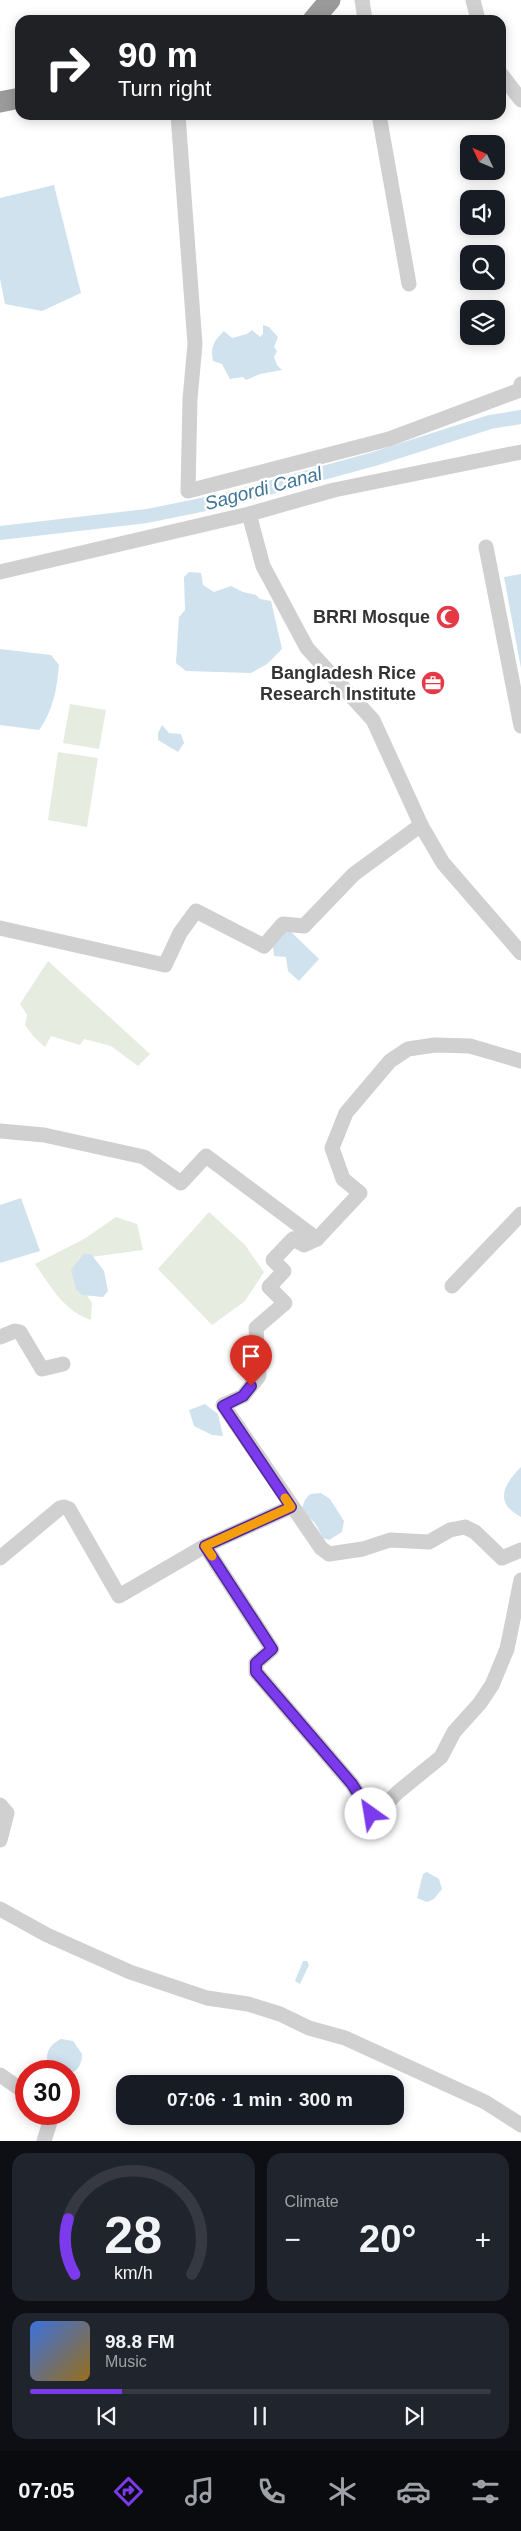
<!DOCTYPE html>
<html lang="en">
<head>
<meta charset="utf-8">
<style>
	:root { --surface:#171b24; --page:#20242c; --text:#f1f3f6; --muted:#9ea1a6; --line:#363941; --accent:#7c3aed }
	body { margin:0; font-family:Helvetica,sans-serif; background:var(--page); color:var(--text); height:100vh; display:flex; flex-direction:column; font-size:19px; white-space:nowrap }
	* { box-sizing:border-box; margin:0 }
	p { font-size:16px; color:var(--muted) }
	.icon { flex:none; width:28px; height:28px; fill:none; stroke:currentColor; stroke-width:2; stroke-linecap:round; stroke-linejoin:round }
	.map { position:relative; height:2141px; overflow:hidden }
	.drawer { display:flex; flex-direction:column; gap:12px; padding:12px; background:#0d0f14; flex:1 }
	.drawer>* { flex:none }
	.guide { position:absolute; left:15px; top:15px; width:491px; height:105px; border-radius:15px; box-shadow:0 2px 12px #0003; background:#202124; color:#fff; overflow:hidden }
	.needle { width:32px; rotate:314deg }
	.tools { position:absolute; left:460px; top:135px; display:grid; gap:10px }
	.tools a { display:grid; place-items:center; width:45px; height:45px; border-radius:10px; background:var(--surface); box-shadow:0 2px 12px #0003; font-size:25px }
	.speed { position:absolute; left:15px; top:2060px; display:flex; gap:10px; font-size:25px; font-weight:700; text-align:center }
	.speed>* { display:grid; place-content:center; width:65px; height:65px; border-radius:50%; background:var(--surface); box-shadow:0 2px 12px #0003; line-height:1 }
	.speed .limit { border:8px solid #d22; background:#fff; color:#111 }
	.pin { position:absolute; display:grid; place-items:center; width:42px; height:42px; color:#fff; margin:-51px -21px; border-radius:50% 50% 50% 0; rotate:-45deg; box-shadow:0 0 5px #0007 }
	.pin .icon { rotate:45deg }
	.me { position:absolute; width:55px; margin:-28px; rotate:328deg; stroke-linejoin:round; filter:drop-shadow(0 0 4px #0008) }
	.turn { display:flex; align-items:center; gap:18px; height:105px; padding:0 20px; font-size:22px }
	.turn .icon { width:65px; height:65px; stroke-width:2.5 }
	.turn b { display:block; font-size:35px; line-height:42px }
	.big { font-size:38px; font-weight:700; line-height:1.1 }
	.drawer .tile { flex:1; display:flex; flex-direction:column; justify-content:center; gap:8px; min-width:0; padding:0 18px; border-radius:15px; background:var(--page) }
	.drawer .dial { align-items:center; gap:0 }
	.dial svg { height:130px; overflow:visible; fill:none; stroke:var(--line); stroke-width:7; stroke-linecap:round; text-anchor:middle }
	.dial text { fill:var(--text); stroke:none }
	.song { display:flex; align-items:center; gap:15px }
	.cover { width:60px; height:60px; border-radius:8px; background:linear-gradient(135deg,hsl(220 70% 55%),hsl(40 70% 35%)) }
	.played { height:5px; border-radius:2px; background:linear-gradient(90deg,var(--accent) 20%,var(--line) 20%) }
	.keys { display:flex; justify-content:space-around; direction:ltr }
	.heat { display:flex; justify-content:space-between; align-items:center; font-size:28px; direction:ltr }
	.drawer .tiles { flex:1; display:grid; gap:12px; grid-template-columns:1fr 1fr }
	.tile:last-child { grid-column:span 2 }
	.trip { position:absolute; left:116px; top:2075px; width:288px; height:50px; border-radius:15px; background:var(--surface); box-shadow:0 2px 12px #0003; font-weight:700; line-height:50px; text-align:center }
	.tabs { display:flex; height:80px; justify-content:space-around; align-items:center; background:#090b0e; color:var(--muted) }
	.tabs .icon { width:35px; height:35px }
	.tabs .current { color:var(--accent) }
	.tabs b { font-size:22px; color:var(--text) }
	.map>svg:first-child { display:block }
</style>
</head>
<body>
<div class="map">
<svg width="521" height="2141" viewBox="0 0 521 2141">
	<rect width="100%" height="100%" fill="#fff"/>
	<g fill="#e6ecdf">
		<polygon points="70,704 106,710 99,749 63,743"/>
		<polygon points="58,752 98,758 87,827 48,820"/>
		<polygon points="48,961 150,1054 138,1066 111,1046 84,1039 80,1045 51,1036 45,1047 34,1037 25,1025 27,1015 20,1004"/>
		<polygon points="209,1212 245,1245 264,1272 245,1301 212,1325 158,1269"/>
		<path d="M 116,1217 L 137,1224 L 143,1250 L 83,1258 L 76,1280 L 92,1303 L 91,1320 C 64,1311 51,1287 35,1264 L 84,1239 Z"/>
	</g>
	<g fill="#cfe2ee">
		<polygon points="54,185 81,293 42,311 5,304 0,279 0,198"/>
		<path d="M 263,325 L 269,327 L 278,337 L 274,347 L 277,351 L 274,357 L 277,365 L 282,370 L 260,374 L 246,380 L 243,377 L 230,379 L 222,364 L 213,361 C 210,347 214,341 224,331 L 232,338 L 247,334 L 252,330 L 260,337 L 263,334 Z"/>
		<polygon points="189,572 201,573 203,585 214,592 231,586 243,592 256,595 260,599 271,601 282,649 267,664 251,673 186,671 176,663 179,617 185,610 184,577"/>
		<polygon points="521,574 521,668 504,577"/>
		<path d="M 0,649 L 51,655 L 59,665 C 57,688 53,711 39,730 L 0,725 Z"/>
		<polygon points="162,725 169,733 181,734 184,743 178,752 158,740 158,733"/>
		<polygon points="287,928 319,959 299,981 288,971 286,957 274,956 273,946"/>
		<polygon points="21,1198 40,1251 0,1263 0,1205"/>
		<polygon points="84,1254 91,1254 104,1271 108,1291 103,1297 82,1295 76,1289 71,1270"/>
		<polygon points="205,1404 218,1414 223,1436 212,1435 194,1426 189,1410"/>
		<path d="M 521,1467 L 521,1517 C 494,1503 503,1485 521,1467 Z"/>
		<polygon points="321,1493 330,1499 344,1521 342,1532 329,1540 323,1538 315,1523 301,1510 305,1500 310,1494"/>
		<polygon points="427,1872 439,1879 442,1889 434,1899 427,1902 417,1898 423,1874"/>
		<polygon points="303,1961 307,1961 309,1965 300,1984 295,1981"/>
		<path d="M 61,2039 L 73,2041 L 82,2054 C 82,2064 78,2071 69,2074 L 69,2071 L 53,2071 C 42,2060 47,2045 61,2039 Z"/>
	</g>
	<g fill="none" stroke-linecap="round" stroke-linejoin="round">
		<polyline stroke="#cfe2ee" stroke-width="14" points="0,533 147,516 225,500 374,459 490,422 521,417"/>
		<g stroke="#d0d0d0" stroke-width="15">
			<polyline points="362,0 365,20"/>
			<polyline points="473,0 478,20"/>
			<polyline points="501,74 521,100"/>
			<polyline points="178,115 195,344 190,399 188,491 389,439 520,390 521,384"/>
			<polyline points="379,115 409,284"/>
			<polyline points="249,514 263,566 307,648 373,720 422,827 443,863 521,953"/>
			<polyline points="486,547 521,726"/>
			<polyline points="0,572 249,514 334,490 521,452"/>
			<polyline points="0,928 165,965 180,933 196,911 264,946 283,924 304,926 354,874 421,825"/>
			<polyline points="0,1131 44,1135 144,1157 181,1183 206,1156 317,1239 304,1245 293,1239 273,1260 284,1271 269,1287 285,1303 256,1328 259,1376 243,1396 223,1405 321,1548 329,1554 363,1549 390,1540 429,1542 450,1530 465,1527 475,1532 502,1558 521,1550"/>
			<polyline points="317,1239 360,1193 343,1179 332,1148 346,1113 390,1061 408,1049 435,1045 470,1046 521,1061"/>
			<polyline points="452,1286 521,1214"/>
			<polyline points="0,1337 15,1331 20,1332 42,1369 63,1364"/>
			<polyline points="291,1507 205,1546 272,1649 256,1663 256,1672 352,1784 371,1814 381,1809 398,1792 441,1757 454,1732 480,1703 492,1685 507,1649 521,1580"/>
			<polyline points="0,1558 60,1508 64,1507 69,1509 119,1596 205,1546"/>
			<polyline points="0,1805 7,1813 0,1840"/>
			<polyline points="0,1909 47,1935 130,1972 207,1998 248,2004 280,2014 309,2028 345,2038 485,2102 521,2125"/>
			<polyline points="0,2075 26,2093"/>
			<polyline points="44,2141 50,2122 48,2114"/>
		</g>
		<g stroke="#9a9a9a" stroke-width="21">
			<polyline points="313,20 330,0"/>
			<polyline points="0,102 20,98"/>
		</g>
	</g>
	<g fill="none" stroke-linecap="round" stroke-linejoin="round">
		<g stroke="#51269a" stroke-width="12">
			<polyline id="route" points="251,1386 243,1396 223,1406 291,1507 205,1546 272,1649 256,1663 256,1672 352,1784 371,1814"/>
		</g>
		<use href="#route" stroke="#7c3aed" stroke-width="9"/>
		<polyline stroke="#f59e0b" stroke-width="9" points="212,1556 205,1546 291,1507 285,1498"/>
	</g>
	<defs>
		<g id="mosque-disc" transform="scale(1.25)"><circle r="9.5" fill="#e63946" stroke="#fff"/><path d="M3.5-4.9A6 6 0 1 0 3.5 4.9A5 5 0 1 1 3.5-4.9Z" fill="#fff"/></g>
		<g id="office-disc" transform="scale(1.25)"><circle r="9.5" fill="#e63946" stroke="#fff"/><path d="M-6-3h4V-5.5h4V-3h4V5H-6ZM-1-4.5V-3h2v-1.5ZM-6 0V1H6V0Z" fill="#fff"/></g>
	</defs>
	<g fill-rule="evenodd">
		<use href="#mosque-disc" x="448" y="617"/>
		<use href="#office-disc" x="433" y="683"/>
	</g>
	<g text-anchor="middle" stroke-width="5" stroke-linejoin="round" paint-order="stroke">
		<g font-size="18" font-weight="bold" fill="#333" stroke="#fff" text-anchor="end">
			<text x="430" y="623">BRRI Mosque</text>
			<text x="416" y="679">Bangladesh Rice<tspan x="416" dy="21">Research Institute</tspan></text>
		</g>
		<g font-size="19" font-style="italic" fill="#3f7597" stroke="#fff">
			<text transform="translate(263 488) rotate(-15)" y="7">Sagordi Canal</text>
		</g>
	</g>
</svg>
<div class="tools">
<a><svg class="needle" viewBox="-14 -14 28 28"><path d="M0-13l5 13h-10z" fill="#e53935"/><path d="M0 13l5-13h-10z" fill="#9ea1a6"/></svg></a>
<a><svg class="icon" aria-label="sound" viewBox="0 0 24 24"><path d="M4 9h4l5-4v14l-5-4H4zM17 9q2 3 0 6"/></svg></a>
<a><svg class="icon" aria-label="search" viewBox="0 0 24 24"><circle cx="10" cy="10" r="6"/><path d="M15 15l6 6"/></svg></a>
<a><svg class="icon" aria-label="layers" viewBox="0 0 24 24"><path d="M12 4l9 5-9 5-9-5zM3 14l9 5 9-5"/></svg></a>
</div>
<div class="speed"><div class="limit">30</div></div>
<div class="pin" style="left:251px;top:1386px;background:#d93025"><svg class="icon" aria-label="arrive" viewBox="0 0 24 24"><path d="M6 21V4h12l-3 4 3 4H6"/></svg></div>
<svg class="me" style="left:371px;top:1814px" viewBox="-20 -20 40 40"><circle r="19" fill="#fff"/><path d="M0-13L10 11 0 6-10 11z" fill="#7c3aed"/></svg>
<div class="trip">07:06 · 1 min · 300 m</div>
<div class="guide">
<div class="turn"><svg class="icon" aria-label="right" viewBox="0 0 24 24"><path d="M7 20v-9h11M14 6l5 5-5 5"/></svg><div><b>90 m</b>Turn right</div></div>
</div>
</div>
<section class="drawer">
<div class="tiles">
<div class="tile dial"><svg viewBox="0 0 100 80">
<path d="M14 69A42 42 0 1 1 86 69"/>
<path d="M14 69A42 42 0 0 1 10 35" stroke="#7c3aed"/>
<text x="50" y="56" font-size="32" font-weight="700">28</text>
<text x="50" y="72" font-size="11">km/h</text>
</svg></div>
<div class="tile"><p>Climate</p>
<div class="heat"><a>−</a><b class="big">20°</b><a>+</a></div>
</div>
<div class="tile">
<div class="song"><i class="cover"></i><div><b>98.8 FM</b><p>Music</p></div></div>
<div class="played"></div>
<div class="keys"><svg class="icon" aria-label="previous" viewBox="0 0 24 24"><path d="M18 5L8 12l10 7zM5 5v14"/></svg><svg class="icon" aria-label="pause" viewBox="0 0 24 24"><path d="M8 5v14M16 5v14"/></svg><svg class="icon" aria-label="next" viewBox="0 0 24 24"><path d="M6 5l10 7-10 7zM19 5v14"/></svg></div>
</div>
</div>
</section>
<nav class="tabs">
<b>07:05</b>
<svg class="icon current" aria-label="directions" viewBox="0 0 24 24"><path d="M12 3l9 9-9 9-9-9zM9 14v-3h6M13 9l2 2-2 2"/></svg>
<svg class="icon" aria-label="music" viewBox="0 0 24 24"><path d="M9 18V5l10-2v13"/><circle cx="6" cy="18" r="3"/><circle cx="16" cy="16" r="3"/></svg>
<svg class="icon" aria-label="phone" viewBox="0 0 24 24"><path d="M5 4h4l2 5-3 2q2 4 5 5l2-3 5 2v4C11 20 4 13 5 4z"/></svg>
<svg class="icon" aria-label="climate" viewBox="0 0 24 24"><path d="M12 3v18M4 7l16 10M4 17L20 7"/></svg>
<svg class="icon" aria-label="car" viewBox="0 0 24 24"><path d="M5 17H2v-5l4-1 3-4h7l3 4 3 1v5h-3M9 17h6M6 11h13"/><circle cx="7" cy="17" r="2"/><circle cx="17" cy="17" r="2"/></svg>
<svg class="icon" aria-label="filters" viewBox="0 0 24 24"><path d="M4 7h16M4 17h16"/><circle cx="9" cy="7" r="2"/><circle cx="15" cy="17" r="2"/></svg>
</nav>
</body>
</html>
